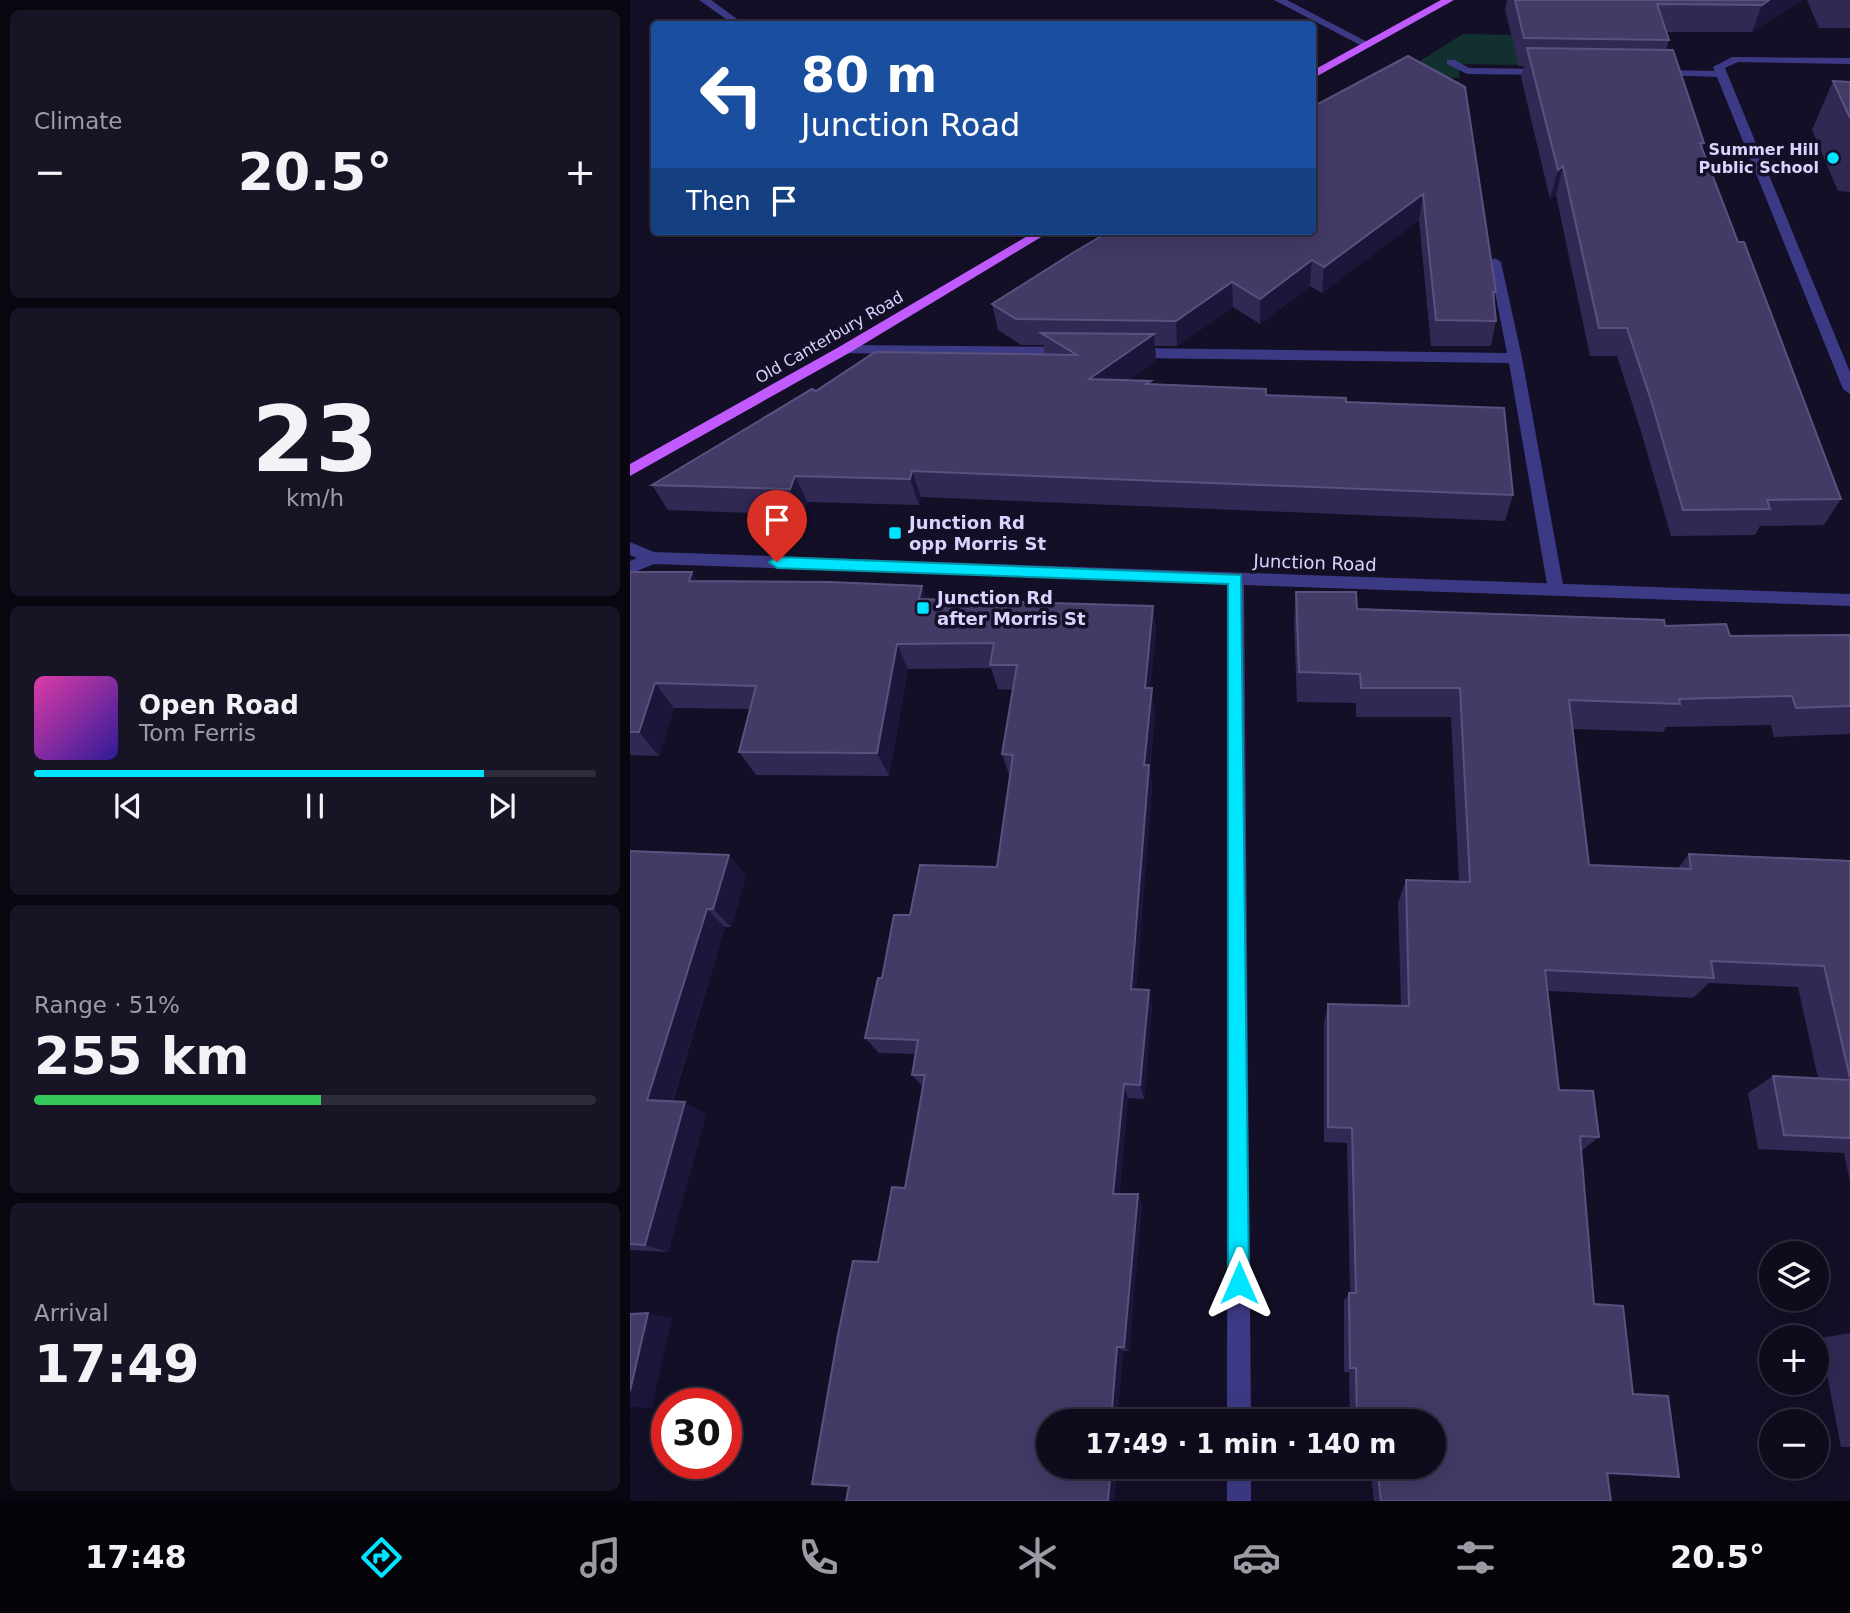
<!DOCTYPE html>
<html lang="en">
<head>
<meta charset="utf-8">
<style>
	:root { --surface:#0e0b1c; --page:#171425; --text:#f1f3f6; --muted:#9b9ba3; --line:#2e2b3b; --accent:#00e5ff }
	body { margin:0; font-family:"DejaVu Sans",sans-serif; background:var(--page); color:var(--text); height:100vh; display:flex; flex-direction:column; font-size:26px; white-space:nowrap }
	* { box-sizing:border-box; margin:0 }
	p { font-size:23px; color:var(--muted) }
	.icon { flex:none; width:38px; height:38px; fill:none; stroke:currentColor; stroke-width:2; stroke-linecap:round; stroke-linejoin:round }
	.map { position:relative; flex:1; overflow:hidden }
	.side { display:flex; flex-direction:column; gap:10px; padding:10px; background:#08060f; width:630px }
	.side>* { flex:none }
	.hud { position:absolute; left:21px; top:21px; width:665px; height:214px; border-radius:7px; box-shadow:0 7px 28px #0002,0 0 0 2px var(--line); background:#1a4fa0; color:#fff; overflow:hidden }
	.fabs { position:absolute; left:1129px; top:1241px; display:grid; gap:14px }
	.fabs a { display:grid; place-items:center; width:70px; height:70px; border-radius:50%; background:var(--surface); box-shadow:0 7px 28px #0002,0 0 0 2px var(--line); font-size:35px }
	.speed { position:absolute; left:21px; top:1388px; display:flex; gap:14px; font-size:35px; font-weight:700; text-align:center }
	.speed>* { display:grid; place-content:center; width:91px; height:91px; border-radius:50%; background:var(--surface); box-shadow:0 7px 28px #0002,0 0 0 2px var(--line); line-height:1 }
	.speed .limit { border:10px solid #d22; background:#fff; color:#111 }
	.pin { position:absolute; display:grid; place-items:center; width:60px; height:60px; color:#fff; margin:-72px -30px; border-radius:50% 50% 50% 0; rotate:-45deg; box-shadow:0 0 7px #0007 }
	.pin .icon { rotate:45deg }
	.me { position:absolute; width:77px; margin:-38px; rotate:0deg; stroke-linejoin:round; filter:drop-shadow(0 0 5px #0008) }
	.turn { display:flex; align-items:center; gap:24px; height:147px; padding:0 35px; font-size:32px }
	.turn .icon { width:91px; height:91px; stroke-width:2.5 }
	.turn b { display:block; font-size:49px; line-height:60px }
	.then { display:flex; align-items:center; height:66px; padding:0 35px; background:#0003; gap:14px; font-size:26px }
	.big { font-size:52px; font-weight:800; line-height:1.1 }
	.side .card { flex:1; display:flex; flex-direction:column; justify-content:center; gap:10px; min-width:0; padding:0 24px; border-radius:10px; background:var(--page) }
	.side .dial { align-items:center; gap:0 }
	.dial b { font-size:91px; line-height:1 }
	.song { display:flex; align-items:center; gap:21px }
	.cover { width:84px; height:84px; border-radius:10px; background:linear-gradient(135deg,hsl(320 70% 55%),hsl(250 70% 35%)) }
	.played { height:7px; border-radius:4px; background:linear-gradient(90deg,var(--accent) 80%,var(--line) 80%) }
	.keys { display:flex; justify-content:space-around; direction:ltr }
	.heat { display:flex; justify-content:space-between; align-items:center; font-size:38px; direction:ltr }
	.charge { height:10px; border-radius:5px; background:linear-gradient(90deg,#34c759 51%,var(--line) 0) }
	.trip { position:absolute; left:406px; top:1409px; width:410px; height:70px; border-radius:35px; background:var(--surface); box-shadow:0 7px 28px #0002,0 0 0 2px var(--line); font-weight:800; line-height:70px; text-align:center }
	.dock { display:flex; height:112px; justify-content:space-around; align-items:center; background:#06040b; color:var(--muted) }
	.dock .icon { width:49px; height:49px }
	.dock .on { color:var(--accent) }
	.dock b { font-size:32px; color:var(--text) }
	main { display:flex; flex:1; min-height:0 }
	.map>svg:first-child { display:block }
</style>
</head>
<body>
<main>
<section class="side">
<div class="card"><p>Climate</p>
<div class="heat"><a>−</a><b class="big">20.5°</b><a>+</a></div>
</div>
<div class="card dial"><b>23</b><p>km/h</p></div>
<div class="card">
<div class="song"><i class="cover"></i><div><b>Open Road</b><p>Tom Ferris</p></div></div>
<div class="played"></div>
<div class="keys"><svg class="icon" aria-label="previous" viewBox="0 0 24 24"><path d="M18 5L8 12l10 7zM5 5v14"/></svg><svg class="icon" aria-label="pause" viewBox="0 0 24 24"><path d="M8 5v14M16 5v14"/></svg><svg class="icon" aria-label="next" viewBox="0 0 24 24"><path d="M6 5l10 7-10 7zM19 5v14"/></svg></div>
</div>
<div class="card"><p>Range · 51%</p><b class="big">255 km</b><div class="charge"></div></div>
<div class="card"><p>Arrival</p><b class="big">17:49</b></div>
</section>
<div class="map">
<svg width="1220" height="1501" viewBox="0 0 1220 1501">
	<rect width="100%" height="100%" fill="#130f26"/>
	<polygon fill="#12302f" points="833,34 1005,37 1042,67 828,64 830,78 764,77"/>
	<g fill="none" stroke-linecap="round" stroke-linejoin="round">
		<g fill="#3d3a85" fill-rule="evenodd">
			<polygon points="817,60 825,60 839,68 916,69 922,72 916,75 837,74 817,64"/>
			<polygon points="1028,70 1091,71 1097,74 1091,77 1024,75 1022,73"/>
			<polygon points="865,258 871,262 892,358 934,590 926,596 918,590 879,363 504,358 497,353 504,348 877,353 859,262"/>
			<polygon points="214,345 438,347 445,352 438,357 209,353 207,350"/>
		</g>
		<g fill="#3d3a85" fill-rule="evenodd">
			<polygon points="69,0 81,0 114,24 103,24"/>
			<polygon points="644,0 657,0 743,45 734,47"/>
			<polygon points="1102,57 1220,58 1220,64 1108,62 1095,68 1220,372 1220,394 1213,389 1083,67"/>
			<polygon points="0,542 24,552 1220,594 1220,606 614,585 621,1421 597,1421 598,584 24,564 0,574 0,561 7,558 0,555"/>
			<rect x="597" y="1466" width="24" height="35"/>
		</g>
		<g fill="#c25bff" fill-rule="evenodd">
			<polygon points="811,0 824,0 682,79 682,71"/>
			<polygon points="406,231 421,231 219,353 0,476 0,464 209,347"/>
		</g>
	</g>
	<g fill="#312854">
		<polygon points="877,0 1172,0 1122,32 1036,32 1039,40 1036,50 1074,143 1072,149 1108,242 1211,499 1194,525 1130,526 1125,535 1041,536 1010,428 987,356 960,356 926,195 920,199 891,77 894,66 889,66 875,10"/>
		<polygon points="1177,0 1220,0 1220,28 1189,28"/>
		<polygon points="778,56 866,292 864,302 866,321 861,346 801,346 789,220 692,293 680,286 630,324 603,307 547,346 525,346 526,361 499,380 521,384 636,395 716,402 883,495 875,521 291,497 289,505 177,502 173,515 38,510 22,485 186,391 415,355 413,345 391,345 368,330 362,304"/>
		<polygon points="1203,81 1220,82 1220,192 1208,191 1182,130"/>
		<polygon points="0,572 68,581 297,600 523,606 526,632 520,688 525,712 520,768 522,788 506,989 519,990 522,1006 514,1099 498,1098 489,1194 508,1194 512,1204 499,1351 493,1351 487,1421 418,1421 418,1466 487,1466 484,1501 219,1486 248,1262 275,1188 293,1087 282,1075 285,1054 249,1053 235,1038 252,978 280,915 367,867 380,777 372,754 383,690 368,689 361,668 278,669 259,776 126,775 109,752 120,709 44,708 29,756 0,755"/>
		<polygon points="666,592 727,609 1035,626 1100,636 1220,635 1220,734 1144,737 1141,725 1036,727 1033,732 943,729 959,865 1048,868 1059,854 1220,860 1220,1182 1214,1153 1128,1149 1118,1093 1143,1076 1188,1078 1168,987 1079,983 1063,998 918,991 929,1090 969,1137 951,1151 981,1501 744,1501 740,1466 803,1466 803,1421 720,1421 719,1372 714,1372 714,1300 720,1293 717,1143 694,1142 694,1023 698,1004 771,1006 768,903 776,880 829,882 821,717 726,717 726,703 667,702 664,623"/>
		<polygon points="0,851 116,875 101,927 95,927 43,1101 76,1114 38,1252 0,1250"/>
		<polygon points="1220,1333 1220,1447 1211,1447 1190,1338"/>
	</g>
	<g fill="#1d163a">
		<polygon points="1139,0 1172,0 1122,32 1132,5"/>
		<polygon points="933,166 926,195 920,199 928,170"/>
		<polygon points="793,194 789,220 692,293 694,267"/>
		<polygon points="682,260 680,286 630,324 630,299"/>
		<polygon points="602,282 603,307 547,346 546,321"/>
		<polygon points="524,334 526,361 463,406 459,379"/>
		<polygon points="282,471 291,497 289,505 280,479"/>
		<polygon points="165,476 177,502 173,515 160,489"/>
		<polygon points="62,572 79,598 59,581"/>
		<polygon points="292,586 302,612 289,599"/>
		<polygon points="523,606 526,632 518,712 515,688"/>
		<polygon points="267,644 278,669 259,776 247,753"/>
		<polygon points="25,683 44,708 29,756 9,732"/>
		<polygon points="522,688 525,712 520,768 522,788 505,1005 501,989 514,765"/>
		<polygon points="99,855 116,875 101,927 83,909"/>
		<polygon points="77,909 95,927 39,1112 17,1100"/>
		<polygon points="519,990 522,1006 514,1099 510,1085"/>
		<polygon points="494,1084 498,1098 489,1204 483,1194"/>
		<polygon points="55,1102 76,1114 38,1252 15,1245"/>
		<polygon points="508,1194 512,1204 499,1351 494,1347"/>
		<polygon points="18,1313 42,1318 22,1408 0,1407 0,1391"/>
		<polygon points="487,1347 493,1351 487,1421 481,1421"/>
		<polygon points="481,1466 487,1466 484,1501 478,1501"/>
	</g>
	<g fill="#433a66" stroke="#5a527e" stroke-width="2">
		<polygon points="885,0 1139,0 1132,5 1027,4 1039,40 894,38"/>
		<polygon points="897,48 1043,50 1074,143 1070,143 1108,242 1114,242 1211,499 1137,500 1140,509 1053,510 1021,400 997,328 969,328 933,166 928,170"/>
		<polygon points="778,56 835,87 866,292 863,292 866,321 806,320 793,194 694,267 682,260 630,299 602,282 546,321 386,319 362,304 441,254 480,231 682,231 682,107"/>
		<polygon points="1203,81 1220,82 1220,118"/>
		<polygon points="411,333 524,334 459,379 521,381 516,384 636,389 636,395 716,398 716,402 874,408 883,495 282,471 280,479 165,476 160,489 22,485 182,389 186,391 245,352 447,355"/>
		<polygon points="0,572 62,572 59,581 200,582 292,586 289,599 523,606 515,688 522,688 514,765 519,765 501,989 519,990 510,1085 494,1084 483,1194 508,1194 494,1347 487,1347 481,1421 418,1421 418,1466 481,1466 478,1501 216,1501 219,1486 182,1484 208,1335 223,1261 248,1262 262,1187 275,1188 295,1075 282,1075 288,1040 235,1038 248,978 252,978 264,915 280,915 290,865 367,867 383,755 372,754 387,665 360,665 364,643 267,644 247,753 109,752 126,686 25,683 9,732 0,732"/>
		<polygon points="666,592 726,592 727,609 1034,620 1035,626 1096,624 1100,636 1220,635 1220,706 1166,708 1162,696 1049,699 1050,704 939,700 959,865 1061,869 1059,854 1220,861 1220,1078 1194,966 1081,961 1084,978 915,970 929,1090 963,1091 969,1137 950,1136 964,1304 993,1306 1003,1394 1038,1396 1049,1477 977,1473 981,1501 751,1501 747,1466 803,1466 803,1421 727,1421 726,1368 720,1368 719,1293 726,1293 722,1128 698,1127 698,1004 779,1006 776,880 840,882 830,688 731,688 730,674 669,672"/>
		<polygon points="0,851 99,855 83,909 77,909 17,1100 55,1102 15,1245 0,1244"/>
		<polygon points="1143,1076 1220,1080 1220,1138 1154,1135"/>
		<polygon points="18,1313 0,1391 0,1314"/>
	</g>
	<polygon fill="#00e5ff" stroke="#0095a6" stroke-width="2" points="147,557 611,575 619,1283 616,1290 609,1293 601,1290 598,1283 598,584 147,568 139,562"/>
	<g fill="#00e5ff" stroke="#130f26" stroke-width="2.5">
		<circle cx="1203" cy="158" r="7"/>
		<rect x="258" y="526" width="14" height="14" rx="3.5"/>
		<rect x="286" y="601" width="14" height="14" rx="3.5"/>
	</g>
	<g text-anchor="middle" stroke-width="7" stroke-linejoin="round" paint-order="stroke">
		<g font-size="16" font-weight="bold" fill="#d9d4ff" stroke="#130f26" text-anchor="end">
			<text x="1189" y="155">Summer Hill<tspan x="1189" dy="18">Public School</tspan></text>
		</g>
		<g font-size="16" fill="#d9d4ff" stroke="#130f26">
			<text transform="translate(199 337) rotate(-30)" y="6">Old Canterbury Road</text>
		</g>
		<g font-size="18" font-weight="bold" fill="#d9d4ff" stroke="#130f26" text-anchor="start">
			<text x="279" y="529">Junction Rd<tspan x="279" dy="21">opp Morris St</tspan></text>
			<text x="307" y="604">Junction Rd<tspan x="307" dy="21">after Morris St</tspan></text>
		</g>
		<g font-size="18" fill="#d9d4ff" stroke="#130f26">
			<text transform="translate(685 563) rotate(2)" y="6">Junction Road</text>
		</g>
	</g>
</svg>
<div class="fabs">
<a><svg class="icon" aria-label="layers" viewBox="0 0 24 24"><path d="M12 4l9 5-9 5-9-5zM3 14l9 5 9-5"/></svg></a>
<a>+</a>
<a>−</a>
</div>
<div class="speed"><div class="limit">30</div></div>
<div class="pin" style="left:147px;top:562px;background:#d93025"><svg class="icon" aria-label="arrive" viewBox="0 0 24 24"><path d="M6 21V4h12l-3 4 3 4H6"/></svg></div>
<svg class="me" style="left:609px;top:1283px" viewBox="-20 -20 40 40"><path d="M0-17L14 15 0 8-14 15z" fill="#00e5ff" stroke="#fff" stroke-width="4"/></svg>
<div class="trip">17:49 · 1 min · 140 m</div>
<div class="hud">
<div class="turn"><svg class="icon" aria-label="left" viewBox="0 0 24 24"><path d="M17 20v-9H6M10 6l-5 5 5 5"/></svg><div><b>80 m</b>Junction Road</div></div>
<div class="then">Then<svg class="icon" aria-label="arrive" viewBox="0 0 24 24"><path d="M6 21V4h12l-3 4 3 4H6"/></svg></div>
</div>
</div>
</main>
<nav class="dock">
<b>17:48</b>
<svg class="icon on" aria-label="directions" viewBox="0 0 24 24"><path d="M12 3l9 9-9 9-9-9zM9 14v-3h6M13 9l2 2-2 2"/></svg>
<svg class="icon" aria-label="music" viewBox="0 0 24 24"><path d="M9 18V5l10-2v13"/><circle cx="6" cy="18" r="3"/><circle cx="16" cy="16" r="3"/></svg>
<svg class="icon" aria-label="phone" viewBox="0 0 24 24"><path d="M5 4h4l2 5-3 2q2 4 5 5l2-3 5 2v4C11 20 4 13 5 4z"/></svg>
<svg class="icon" aria-label="climate" viewBox="0 0 24 24"><path d="M12 3v18M4 7l16 10M4 17L20 7"/></svg>
<svg class="icon" aria-label="car" viewBox="0 0 24 24"><path d="M5 17H2v-5l4-1 3-4h7l3 4 3 1v5h-3M9 17h6M6 11h13"/><circle cx="7" cy="17" r="2"/><circle cx="17" cy="17" r="2"/></svg>
<svg class="icon" aria-label="filters" viewBox="0 0 24 24"><path d="M4 7h16M4 17h16"/><circle cx="9" cy="7" r="2"/><circle cx="15" cy="17" r="2"/></svg>
<b>20.5°</b>
</nav>
</body>
</html>
